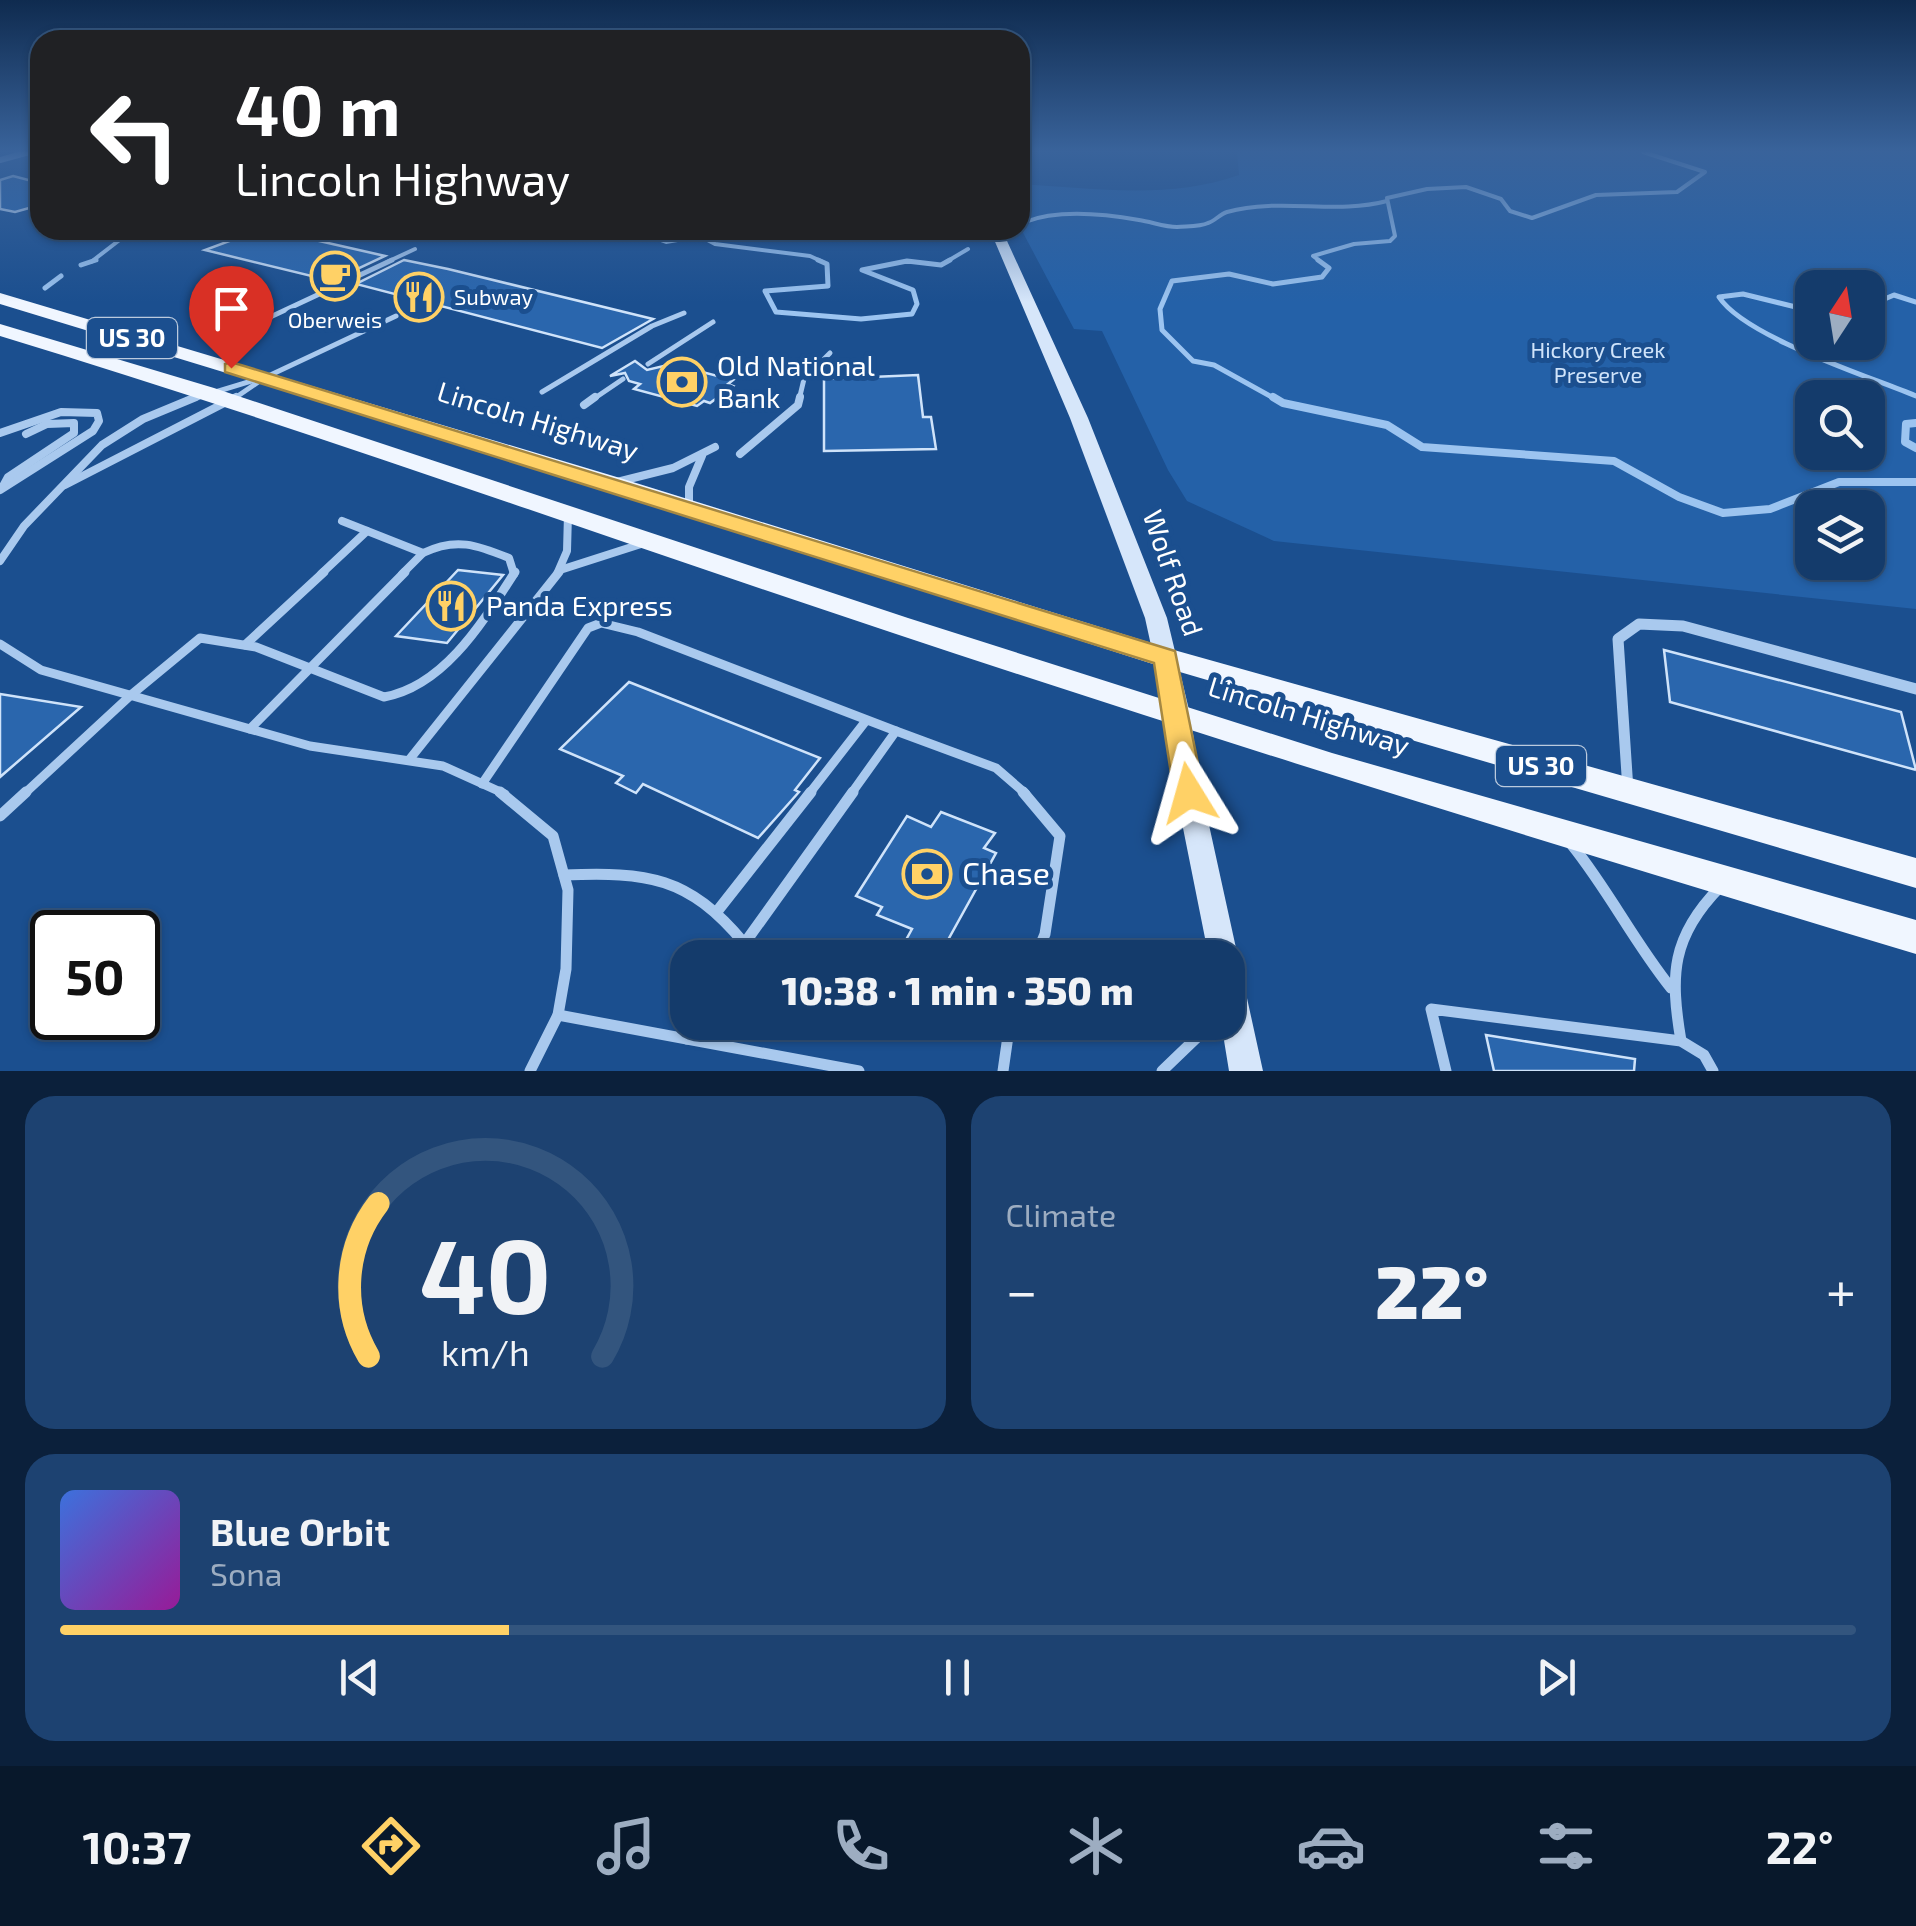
<!DOCTYPE html>
<html lang="en">
<head>
<meta charset="utf-8">
<style>
	:root { --surface:#143b6b; --page:#1d4271; --text:#f1f3f6; --muted:#9dadc1; --line:#33557e; --accent:#ffd166 }
	body { margin:0; font-family:"Exo 2",sans-serif; background:var(--page); color:var(--text); height:100vh; display:flex; flex-direction:column; font-size:38px; white-space:nowrap }
	* { box-sizing:border-box; margin:0 }
	p { font-size:32px; color:var(--muted) }
	.icon { flex:none; width:55px; height:55px; fill:none; stroke:currentColor; stroke-width:2; stroke-linecap:round; stroke-linejoin:round }
	.map { position:relative; height:1071px; overflow:hidden }
	.details { display:flex; flex-direction:column; gap:25px; padding:25px; background:#0b203b; flex:1 }
	.details>* { flex:none }
	.guide { position:absolute; left:30px; top:30px; width:1000px; height:210px; border-radius:30px; box-shadow:0 2px 8px #0004,0 0 0 2px var(--line); background:#202124; color:#fff; overflow:hidden }
	.needle { width:65px; rotate:12deg }
	.buttons { position:absolute; left:1795px; top:270px; display:grid; gap:20px }
	.buttons a { display:grid; place-items:center; width:90px; height:90px; border-radius:20px; background:var(--surface); box-shadow:0 2px 8px #0004,0 0 0 2px var(--line); font-size:50px }
	.speed { position:absolute; left:30px; top:910px; display:flex; gap:20px; font-size:50px; font-weight:700; text-align:center }
	.speed>* { display:grid; place-content:center; width:130px; height:130px; border-radius:50%; background:var(--surface); box-shadow:0 2px 8px #0004,0 0 0 2px var(--line); line-height:1 }
	.speed .limit { border:5px solid #111; border-radius:15px; background:#fff; color:#111 }
	.pin { position:absolute; display:grid; place-items:center; width:85px; height:85px; color:#fff; margin:-102px -42px; border-radius:50% 50% 50% 0; rotate:-45deg; box-shadow:0 0 10px #0007 }
	.pin .icon { rotate:45deg }
	.me { position:absolute; width:110px; margin:-55px; rotate:352deg; stroke-linejoin:round; filter:drop-shadow(0 0 8px #0008) }
	.turn { display:flex; align-items:center; gap:35px; height:210px; padding:0 40px; font-size:45px }
	.turn .icon { width:130px; height:130px; stroke-width:2.5 }
	.turn b { display:block; font-size:70px; line-height:85px }
	.big { font-size:75px; font-weight:800; line-height:1.1 }
	.details .widget { flex:1; display:flex; flex-direction:column; justify-content:center; gap:15px; min-width:0; padding:0 35px; border-radius:30px; background:var(--page) }
	.details .dial { align-items:center; gap:0 }
	.dial svg { height:260px; overflow:visible; fill:none; stroke:var(--line); stroke-width:7; stroke-linecap:round; text-anchor:middle }
	.dial text { fill:var(--text); stroke:none }
	.song { display:flex; align-items:center; gap:30px }
	.cover { width:120px; height:120px; border-radius:15px; background:linear-gradient(135deg,hsl(220 70% 55%),hsl(300 70% 35%)) }
	.played { height:10px; border-radius:5px; background:linear-gradient(90deg,var(--accent) 25%,var(--line) 25%) }
	.keys { display:flex; justify-content:space-around; direction:ltr }
	.heat { display:flex; justify-content:space-between; align-items:center; font-size:55px; direction:ltr }
	.details .tiles { flex:1; display:grid; gap:25px; grid-template-columns:1fr 1fr }
	.widget:last-child { grid-column:span 2 }
	.trip { position:absolute; left:670px; top:940px; width:575px; height:100px; border-radius:30px; background:var(--surface); box-shadow:0 2px 8px #0004,0 0 0 2px var(--line); font-weight:800; line-height:100px; text-align:center }
	.dock { display:flex; height:160px; justify-content:space-around; align-items:center; background:#08182b; color:var(--muted) }
	.dock .icon { width:70px; height:70px }
	.dock .active { color:var(--accent) }
	.dock b { font-size:45px; color:var(--text) }
	.map>svg:first-child { display:block }
</style>
</head>
<body>
<div class="map">
<svg width="1916" height="1071" viewBox="0 0 1916 1071">
	<rect width="100%" height="100%" fill="#1b4f8f"/>
	<path fill="#2461a8" fill-rule="evenodd" d="M 1237,152 L 1916,152 L 1916,609 L 1274,541 L 1187,501 L 1168,470 L 1102,331 L 1074,329 L 1020,227 L 1020,184 C 1093,188 1169,200 1239,175 ZM 1812,288 L 1868,288 L 1868,342 L 1812,342 ZM 1812,398 L 1868,398 L 1868,452 L 1812,452 ZM 1812,508 L 1868,508 L 1868,562 L 1812,562 Z"/>
	<g fill="none" stroke-linecap="round" stroke-linejoin="round">
		<g stroke="#9cc4f0" stroke-width="4">
			<path d="M 1025,222 C 1058,209 1105,214 1139,220 C 1152,222 1165,227 1177,227 C 1186,226 1200,227 1208,223 C 1215,221 1220,214 1227,212 C 1281,197 1335,215 1387,201"/>
			<polyline points="634,230 666,242 700,236 715,244 810,256 823,262"/>
			<polyline points="91,262 126,235 170,237 195,230"/>
			<polyline points="901,262 918,262"/>
			<polyline points="946,262 968,249"/>
			<polyline points="1321,262 1313,256 1354,244 1390,241 1395,236 1387,198 1427,189 1466,187 1501,199 1510,211 1532,218 1596,195 1677,192 1705,172 1643,152"/>
		</g>
		<g stroke="#9cc4f0" stroke-width="5">
			<polyline points="818,260 827,264 828,286 765,291 776,312 861,319 912,314 917,304 913,290 862,270 907,261 941,265 950,260"/>
			<polyline points="81,265 96,260"/>
			<polyline points="45,288 61,276"/>
			<polyline points="1868,306 1894,295 1916,302"/>
			<path d="M 1812,311 L 1743,294 L 1719,297 C 1745,337 1868,376 1916,396"/>
			<polyline points="1277,400 1214,365 1193,361 1162,330 1160,309 1172,281 1229,274 1273,284 1322,277 1329,268 1318,260"/>
		</g>
		<g stroke="#9cc4f0" stroke-width="8">
			<polyline points="1273,397 1283,403 1387,425 1422,447 1614,461 1679,497 1723,513 1770,509 1839,482 1916,482"/>
			<polyline points="1916,423 1906,424 1905,442 1916,448"/>
		</g>
	</g>
	<g fill="#2a66ad" stroke="#cfe3fa" stroke-width="2.5">
		<polygon points="13,176 40,183 40,205 15,212 0,209 0,180"/>
		<polygon points="259,230 271,230 385,256 332,281 205,250"/>
		<polygon points="404,260 448,269 653,319 602,348 356,284"/>
		<polygon points="635,361 647,370 672,364 733,380 728,384 733,386 710,403 704,401 697,406 634,389 640,384 629,381 625,373 610,376"/>
		<polygon points="918,375 923,417 931,417 936,449 824,451 824,379"/>
		<polygon points="458,570 503,575 447,643 396,636"/>
		<polygon points="1664,650 1901,712 1916,770 1670,702"/>
		<polygon points="629,682 820,758 795,790 799,792 758,838 643,784 636,793 616,783 623,776 560,749"/>
		<polygon points="0,694 81,707 0,777"/>
		<polygon points="941,812 995,833 984,848 996,853 938,958 896,958 912,929 877,915 882,907 856,896 907,816 931,827"/>
		<polygon points="1486,1035 1635,1059 1634,1071 1494,1071"/>
	</g>
	<g fill="none" stroke-linecap="round" stroke-linejoin="round">
		<polyline stroke="#a9c9ee" stroke-width="4" points="387,262 415,249"/>
		<g stroke="#a9c9ee" stroke-width="5">
			<polyline points="266,319 392,260"/>
			<polyline points="648,364 713,322"/>
			<polyline points="542,392 652,326 684,313"/>
			<polyline points="189,400 258,379"/>
			<polyline points="232,400 264,378 396,316"/>
			<polyline points="592,400 623,379"/>
			<polyline points="799,400 804,379 830,353"/>
		</g>
		<g stroke="#a9c9ee" stroke-width="8">
			<polyline points="584,405 595,397"/>
			<polyline points="0,433 61,412 97,413 99,421 93,431 0,490"/>
			<polyline points="740,454 798,405 800,397"/>
			<polyline points="617,482 673,468 715,447"/>
			<polyline points="65,485 236,397"/>
			<polyline points="3,486 8,477 74,433 74,423 47,424 26,434"/>
			<polyline points="689,507 689,487 702,456"/>
			<polyline points="342,521 423,553 402,574"/>
			<path d="M 423,553 C 456,537 477,545 509,558 L 514,574"/>
			<polyline points="0,561 24,526 102,445 143,419 196,397"/>
			<polyline points="560,570 641,544"/>
			<polyline points="321,574 367,531"/>
			<polyline points="557,574 567,551 568,514"/>
		</g>
		<g stroke="#a9c9ee" stroke-width="9">
			<polyline points="0,644 41,670 310,746 443,766 505,794"/>
			<polyline points="245,645 324,572"/>
			<polyline points="250,729 405,572"/>
			<polyline points="409,760 559,572"/>
			<polyline points="482,784 588,628 601,623 638,632 896,731"/>
			<path d="M 24,794 L 131,695 L 200,638 L 256,647 L 384,697 C 445,686 484,620 515,572"/>
			<polyline points="809,794 865,722"/>
			<polyline points="851,794 896,731 996,768 1026,794"/>
		</g>
		<g stroke="#a9c9ee" stroke-width="11">
			<polyline points="500,792 553,836 568,890 566,969 558,1015 530,1071"/>
			<polyline points="1023,792 1060,836 1045,934 1035,958"/>
			<polyline points="0,816 26,792"/>
			<path d="M 1572,845 C 1609,891 1634,942 1671,988"/>
			<path d="M 564,875 C 648,872 688,876 744,943"/>
			<polyline points="719,909 811,792"/>
			<polyline points="734,958 853,792"/>
			<polyline points="558,1015 859,1071"/>
			<polyline points="687,1039 695,1022"/>
			<path d="M 1681,1041 C 1670,975 1671,937 1720,887"/>
			<polyline points="1003,1071 1010,1022"/>
			<polyline points="1162,1071 1213,1022"/>
			<polyline points="1446,1071 1431,1009 1681,1041 1704,1055 1713,1071"/>
		</g>
		<polyline stroke="#a9c9ee" stroke-width="6" points="0,160 29,152"/>
		<polyline stroke="#a9c9ee" stroke-width="11" points="1628,790 1618,639 1639,624 1683,626 1916,689"/>
		<polygon fill="#d6e6fa" fill-rule="evenodd" points="990,230 1002,230 1088,418 1167,618 1190,714 1202,793 1263,1071 1229,1071 1221,1022 1228,1022 1228,958 1209,958 1176,793 1166,714 1145,618 1070,418"/>
		<g fill="#f0f6ff" fill-rule="evenodd">
			<polygon points="0,293 620,478 1174,650 1916,858 1916,888 1156,665 604,488 0,304"/>
			<path d="M 0,324 L 214,388 L 908,618 L 1332,753 L 1916,920 L 1916,954 C 1574,851 1232,746 893,633 C 595,534 300,427 0,336 Z"/>
		</g>
	</g>
	<linearGradient id="sky" x2="0" y2="1"><stop stop-color="#0f2b4f"/><stop offset="0.5" stop-color="#39639b"/><stop offset="1" stop-color="#39639b" stop-opacity="0"/></linearGradient>
	<rect width="1916" height="302" fill="url(#sky)"/>
	<polygon fill="#ffd166" stroke="#a68842" stroke-width="2.5" points="231,362 1175,651 1204,793 1200,801 1189,805 1179,801 1174,793 1154,663 225,372 225,364"/>
	<defs>
		<g id="cafe-ring" transform="scale(2.5)"><circle r="9.5" fill="#1b4f8f" stroke="#ffd166" stroke-width="1.5"/><path d="M-5.5-4.5H6V0H3Q3 3.5 0 3.5H-2.5Q-5.5 3.5-5.5 0ZM3-3.2v2h1.7v-2ZM-6 4.5H4V6H-6Z" fill="#ffd166"/></g>
		<g id="restaurant-ring" transform="scale(2.5)"><circle r="9.5" fill="#1b4f8f" stroke="#ffd166" stroke-width="1.5"/><path d="M-5-6h1v4h1v-4h1v4h1v-4h1v5L-1.5 .5V6h-2V.5L-5-1ZM5-6V6H3V1.5H1.5Q1.5-4 5-6Z" fill="#ffd166"/></g>
		<g id="bank-ring" transform="scale(2.5)"><circle r="9.5" fill="#1b4f8f" stroke="#ffd166" stroke-width="1.5"/><path d="M-6-4H6V4H-6ZM0-2.3a2.3 2.3 0 1 0 0 4.6a2.3 2.3 0 1 0 0-4.6Z" fill="#ffd166"/></g>
	</defs>
	<g fill-rule="evenodd">
		<use href="#cafe-ring" x="335" y="276"/>
		<use href="#restaurant-ring" x="419" y="297"/>
		<use href="#bank-ring" x="682" y="382"/>
		<use href="#restaurant-ring" x="451" y="606"/>
		<use href="#bank-ring" x="927" y="874"/>
	</g>
	<g text-anchor="middle" stroke-width="10" stroke-linejoin="round" paint-order="stroke">
		<g font-size="22" fill="#fff" stroke="#1b4f8f" text-anchor="start">
			<text x="454" y="305">Subway</text>
			<text x="335" y="328" text-anchor="middle">Oberweis</text>
		</g>
		<g font-size="22" fill="#cfe3fa" stroke="#1b4f8f">
			<text x="1598" y="358">Hickory Creek<tspan x="1598" dy="25">Preserve</tspan></text>
		</g>
		<g fill="#1b4f8f" stroke="#bbcadd" stroke-width="2.5">
			<rect x="87" y="318" width="90" height="40" rx="8"/>
			<rect x="1496" y="746" width="90" height="40" rx="8"/>
		</g>
		<g font-size="25" font-weight="bold" fill="#fff">
			<text x="132" y="347">US 30</text>
			<text x="1541" y="775">US 30</text>
		</g>
		<g font-size="28" fill="#fff" stroke="#1b4f8f" text-anchor="start">
			<text x="717" y="376">Old National<tspan x="717" dy="32">Bank</tspan></text>
			<text x="486" y="616">Panda Express</text>
		</g>
		<g font-size="28" fill="#fff" stroke="#1b4f8f">
			<text transform="translate(538 421) rotate(17)" y="10">Lincoln Highway</text>
			<text transform="translate(1173 573) rotate(71)" y="10">Wolf Road</text>
			<text transform="translate(1309 716) rotate(17)" y="10">Lincoln Highway</text>
		</g>
		<g font-size="32" fill="#fff" stroke="#1b4f8f" text-anchor="start">
			<text x="962" y="885">Chase</text>
		</g>
	</g>
</svg>
<div class="buttons">
<a><svg class="needle" viewBox="-14 -14 28 28"><path d="M0-13l5 13h-10z" fill="#e53935"/><path d="M0 13l5-13h-10z" fill="#9dadc1"/></svg></a>
<a><svg class="icon" aria-label="search" viewBox="0 0 24 24"><circle cx="10" cy="10" r="6"/><path d="M15 15l6 6"/></svg></a>
<a><svg class="icon" aria-label="layers" viewBox="0 0 24 24"><path d="M12 4l9 5-9 5-9-5zM3 14l9 5 9-5"/></svg></a>
</div>
<div class="speed"><div class="limit">50</div></div>
<div class="pin" style="left:231px;top:368px;background:#d93025"><svg class="icon" aria-label="arrive" viewBox="0 0 24 24"><path d="M6 21V4h12l-3 4 3 4H6"/></svg></div>
<svg class="me" style="left:1189px;top:793px" viewBox="-20 -20 40 40"><path d="M0-17L14 15 0 8-14 15z" fill="#ffd166" stroke="#fff" stroke-width="4"/></svg>
<div class="trip">10:38 · 1 min · 350 m</div>
<div class="guide">
<div class="turn"><svg class="icon" aria-label="left" viewBox="0 0 24 24"><path d="M17 20v-9H6M10 6l-5 5 5 5"/></svg><div><b>40 m</b>Lincoln Highway</div></div>
</div>
</div>
<section class="details">
<div class="tiles">
<div class="widget dial"><svg viewBox="0 0 100 80">
<path d="M14 69A42 42 0 1 1 86 69"/>
<path d="M14 69A42 42 0 0 1 17 22" stroke="#ffd166"/>
<text x="50" y="56" font-size="32" font-weight="700">40</text>
<text x="50" y="72" font-size="11">km/h</text>
</svg></div>
<div class="widget"><p>Climate</p>
<div class="heat"><a>−</a><b class="big">22°</b><a>+</a></div>
</div>
<div class="widget">
<div class="song"><i class="cover"></i><div><b>Blue Orbit</b><p>Sona</p></div></div>
<div class="played"></div>
<div class="keys"><svg class="icon" aria-label="previous" viewBox="0 0 24 24"><path d="M18 5L8 12l10 7zM5 5v14"/></svg><svg class="icon" aria-label="pause" viewBox="0 0 24 24"><path d="M8 5v14M16 5v14"/></svg><svg class="icon" aria-label="next" viewBox="0 0 24 24"><path d="M6 5l10 7-10 7zM19 5v14"/></svg></div>
</div>
</div>
</section>
<nav class="dock">
<b>10:37</b>
<svg class="icon active" aria-label="directions" viewBox="0 0 24 24"><path d="M12 3l9 9-9 9-9-9zM9 14v-3h6M13 9l2 2-2 2"/></svg>
<svg class="icon" aria-label="music" viewBox="0 0 24 24"><path d="M9 18V5l10-2v13"/><circle cx="6" cy="18" r="3"/><circle cx="16" cy="16" r="3"/></svg>
<svg class="icon" aria-label="phone" viewBox="0 0 24 24"><path d="M5 4h4l2 5-3 2q2 4 5 5l2-3 5 2v4C11 20 4 13 5 4z"/></svg>
<svg class="icon" aria-label="climate" viewBox="0 0 24 24"><path d="M12 3v18M4 7l16 10M4 17L20 7"/></svg>
<svg class="icon" aria-label="car" viewBox="0 0 24 24"><path d="M5 17H2v-5l4-1 3-4h7l3 4 3 1v5h-3M9 17h6M6 11h13"/><circle cx="7" cy="17" r="2"/><circle cx="17" cy="17" r="2"/></svg>
<svg class="icon" aria-label="filters" viewBox="0 0 24 24"><path d="M4 7h16M4 17h16"/><circle cx="9" cy="7" r="2"/><circle cx="15" cy="17" r="2"/></svg>
<b>22°</b>
</nav>
</body>
</html>
